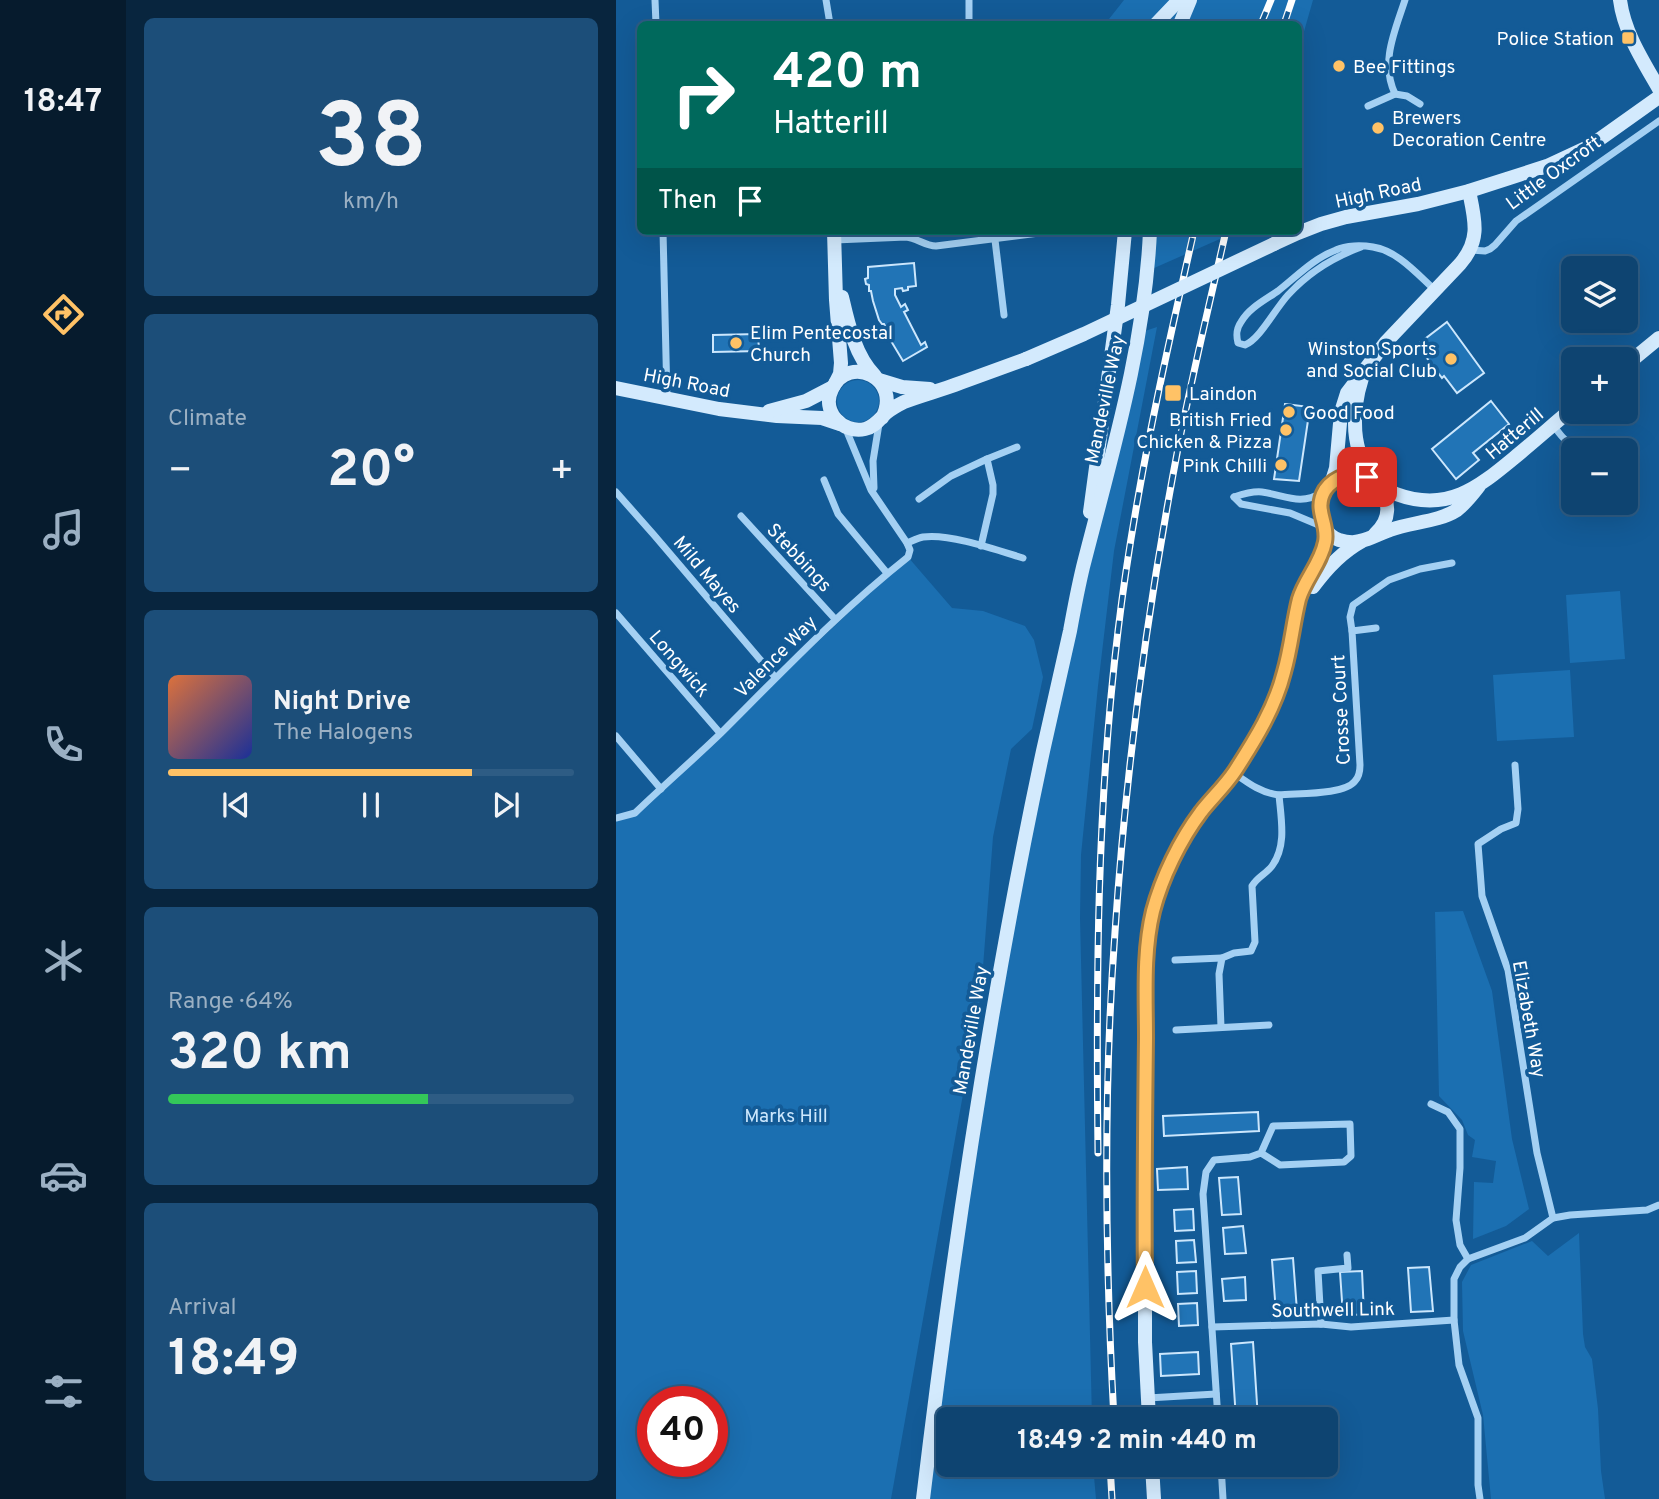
<!DOCTYPE html>
<html lang="en">
<head>
<meta charset="utf-8">
<style>
	:root { --surface:#0e4471; --page:#1c4e79; --text:#f1f3f6; --muted:#9bb0c3; --line:#2e5c84; --accent:#ffc266 }
	body { margin:0; font-family:Overpass,sans-serif; background:var(--page); color:var(--text); height:100vh; display:flex; flex-direction:column; font-size:26px; white-space:nowrap }
	* { box-sizing:border-box; margin:0 }
	p { font-size:23px; color:var(--muted) }
	.icon { flex:none; width:38px; height:38px; fill:none; stroke:currentColor; stroke-width:2; stroke-linecap:round; stroke-linejoin:round }
	.map { position:relative; flex:1; overflow:hidden }
	.side { display:flex; flex-direction:column; gap:18px; padding:18px; background:#08253e; width:490px }
	.side>* { flex:none }
	.banner { position:absolute; left:21px; top:21px; width:665px; height:214px; border-radius:10px; box-shadow:0 7px 28px #0002,0 0 0 2px var(--line); background:#00695c; color:#fff; overflow:hidden }
	.tools { position:absolute; left:945px; top:256px; display:grid; gap:14px }
	.tools a { display:grid; place-items:center; width:77px; height:77px; border-radius:10px; background:var(--surface); box-shadow:0 7px 28px #0002,0 0 0 2px var(--line); font-size:35px }
	.speed { position:absolute; left:21px; top:1386px; display:flex; gap:14px; font-size:35px; font-weight:700; text-align:center }
	.speed>* { display:grid; place-content:center; width:91px; height:91px; border-radius:50%; background:var(--surface); box-shadow:0 7px 28px #0002,0 0 0 2px var(--line); line-height:1 }
	.speed .limit { border:10px solid #d22; background:#fff; color:#111 }
	.pin { position:absolute; display:grid; place-items:center; width:60px; height:60px; color:#fff; margin:-30px; border-radius:14px; box-shadow:0 4px 10px #0006 }
	.me { position:absolute; width:77px; margin:-38px; rotate:0deg; stroke-linejoin:round; filter:drop-shadow(0 0 5px #0008) }
	.turn { display:flex; align-items:center; gap:24px; height:147px; padding:0 21px; font-size:32px }
	.turn .icon { width:91px; height:91px; stroke-width:2.5 }
	.turn b { display:block; font-size:49px; line-height:60px }
	.then { display:flex; align-items:center; height:66px; padding:0 21px; background:#0003; gap:14px; font-size:26px }
	.big { font-size:52px; font-weight:700; line-height:1.1 }
	.side .card { flex:1; display:flex; flex-direction:column; justify-content:center; gap:10px; min-width:0; padding:0 24px; border-radius:10px; background:var(--page) }
	.side .dial { align-items:center; gap:0 }
	.dial b { font-size:91px; line-height:1 }
	.song { display:flex; align-items:center; gap:21px }
	.cover { width:84px; height:84px; border-radius:10px; background:linear-gradient(135deg,hsl(20 70% 55%),hsl(230 70% 35%)) }
	.played { height:7px; border-radius:4px; background:linear-gradient(90deg,var(--accent) 75%,var(--line) 75%) }
	.keys { display:flex; justify-content:space-around; direction:ltr }
	.heat { display:flex; justify-content:space-between; align-items:center; font-size:38px; direction:ltr }
	.charge { height:10px; border-radius:5px; background:linear-gradient(90deg,#34c759 64%,var(--line) 0) }
	.trip { position:absolute; left:320px; top:1407px; width:402px; height:70px; border-radius:10px; background:var(--surface); box-shadow:0 7px 28px #0002,0 0 0 2px var(--line); font-weight:700; line-height:70px; text-align:center }
	main { display:flex; flex:1; min-height:0 }
	.tabs { display:flex; flex-direction:column; width:126px; justify-content:space-around; align-items:center; background:#061b2d; color:var(--muted) }
	.tabs .icon { width:49px; height:49px }
	.tabs .active { color:var(--accent) }
	.tabs b { font-size:32px; color:var(--text) }
	.map>svg:first-child { display:block }
</style>
</head>
<body>
<main>
<nav class="tabs">
<b>18:47</b>
<svg class="icon active" aria-label="directions" viewBox="0 0 24 24"><path d="M12 3l9 9-9 9-9-9zM9 14v-3h6M13 9l2 2-2 2"/></svg>
<svg class="icon" aria-label="music" viewBox="0 0 24 24"><path d="M9 18V5l10-2v13"/><circle cx="6" cy="18" r="3"/><circle cx="16" cy="16" r="3"/></svg>
<svg class="icon" aria-label="phone" viewBox="0 0 24 24"><path d="M5 4h4l2 5-3 2q2 4 5 5l2-3 5 2v4C11 20 4 13 5 4z"/></svg>
<svg class="icon" aria-label="climate" viewBox="0 0 24 24"><path d="M12 3v18M4 7l16 10M4 17L20 7"/></svg>
<svg class="icon" aria-label="car" viewBox="0 0 24 24"><path d="M5 17H2v-5l4-1 3-4h7l3 4 3 1v5h-3M9 17h6M6 11h13"/><circle cx="7" cy="17" r="2"/><circle cx="17" cy="17" r="2"/></svg>
<svg class="icon" aria-label="filters" viewBox="0 0 24 24"><path d="M4 7h16M4 17h16"/><circle cx="9" cy="7" r="2"/><circle cx="15" cy="17" r="2"/></svg>
</nav>
<section class="side">
<div class="card dial"><b>38</b><p>km/h</p></div>
<div class="card"><p>Climate</p>
<div class="heat"><a>−</a><b class="big">20°</b><a>+</a></div>
</div>
<div class="card">
<div class="song"><i class="cover"></i><div><b>Night Drive</b><p>The Halogens</p></div></div>
<div class="played"></div>
<div class="keys"><svg class="icon" aria-label="previous" viewBox="0 0 24 24"><path d="M18 5L8 12l10 7zM5 5v14"/></svg><svg class="icon" aria-label="pause" viewBox="0 0 24 24"><path d="M8 5v14M16 5v14"/></svg><svg class="icon" aria-label="next" viewBox="0 0 24 24"><path d="M6 5l10 7-10 7zM19 5v14"/></svg></div>
</div>
<div class="card"><p>Range · 64%</p><b class="big">320 km</b><div class="charge"></div></div>
<div class="card"><p>Arrival</p><b class="big">18:49</b></div>
</section>
<div class="map">
<svg width="1043" height="1499" viewBox="0 0 1043 1499">
	<rect width="100%" height="100%" fill="#135b97"/>
	<g fill="#1b6fb1" fill-rule="evenodd">
		<polygon points="508,0 697,0 683,49 682,24 509,24 493,19"/>
		<polygon points="540,231 622,231 536,269"/>
		<polygon points="541,327 498,551 482,686 465,855 464,918 476,1419 332,1419 332,1465 477,1465 480,1499 309,1499 383,975 526,332"/>
		<circle cx="242" cy="401" r="21"/>
		<path d="M 292,557 L 336,608 L 367,611 L 409,626 L 418,640 L 427,677 L 416,729 L 395,749 L 377,837 L 365,993 L 275,1499 L 0,1499 L 0,818 L 19,813 L 226,619 L 271,573 ZM 37,1402 L 96,1402 L 96,1461 L 37,1461 Z"/>
		<polygon points="1004,591 1009,659 954,663 950,595"/>
		<polygon points="954,670 958,737 881,741 877,675"/>
		<polygon points="847,911 876,991 896,1139 913,1209 890,1226 857,1239 858,1182 877,1183 880,1161 856,1157 859,1140 852,1135 846,1120 823,1096 819,912"/>
		<polygon points="963,1233 967,1334 969,1347 976,1359 982,1409 985,1471 989,1499 875,1499 867,1415 847,1331 846,1282 855,1265 916,1241 932,1256"/>
	</g>
	<g fill="#2174b6" stroke="#cce7fd" stroke-width="2">
		<polygon points="298,263 300,286 292,287 292,290 287,291 286,288 279,289 279,295 285,307 289,304 292,310 288,312 305,345 309,342 311,347 287,361 272,336 274,335 268,324 266,324 263,320 257,301 255,291 253,291 253,285 250,284 249,279 252,278 252,267"/>
		<polygon points="831,322 868,373 841,393 828,376 826,378 801,345"/>
		<polygon points="142,334 143,351 97,352 97,335"/>
		<polygon points="875,401 893,424 857,453 863,460 840,479 816,449"/>
		<polygon points="669,404 694,407 683,481 658,479"/>
		<polygon points="642,1112 643,1131 548,1136 547,1116"/>
		<polygon points="571,1167 572,1189 542,1190 541,1169"/>
		<polygon points="622,1177 625,1214 606,1215 603,1178"/>
		<polygon points="577,1209 578,1230 559,1231 558,1210"/>
		<polygon points="627,1226 630,1253 609,1254 607,1228"/>
		<polygon points="578,1240 580,1262 561,1263 560,1241"/>
		<polygon points="677,1258 681,1311 660,1313 656,1260"/>
		<polygon points="813,1267 817,1311 795,1312 792,1268"/>
		<polygon points="580,1271 581,1293 562,1294 561,1272"/>
		<polygon points="746,1271 748,1314 727,1316 724,1272"/>
		<polygon points="629,1277 630,1300 608,1301 606,1279"/>
		<polygon points="581,1303 582,1325 563,1326 562,1304"/>
		<polygon points="637,1342 642,1419 620,1419 615,1344"/>
		<polygon points="582,1352 583,1374 545,1376 544,1354"/>
	</g>
	<g fill="none" stroke-linecap="round" stroke-linejoin="round">
		<g stroke="#a4d0f3" stroke-width="7">
			<polyline points="39,0 40,24"/>
			<polyline points="210,0 214,24"/>
			<polyline points="353,0 353,24"/>
			<polyline points="779,94 791,96 804,104"/>
			<path d="M 752,106 L 779,94 C 764,62 779,31 789,0"/>
			<polyline points="47,231 51,398"/>
			<path d="M 219,240 L 290,237 C 301,238 309,246 320,246 L 423,233"/>
			<polyline points="379,240 388,315"/>
			<path d="M 745,247 C 718,257 691,274 672,295 C 659,309 644,339 629,345 L 622,343 C 620,335 620,329 625,322 C 633,308 649,300 662,291 C 680,277 698,258 720,250 C 730,245 746,245 757,247 C 782,251 801,274 819,290"/>
			<polyline points="855,250 869,251 874,249 879,245 900,221 1043,121"/>
			<path d="M 937,425 C 944,434 949,443 961,446 L 961,450"/>
			<polyline points="208,480 222,514 271,573"/>
			<polyline points="258,488 257,461 263,424"/>
			<polyline points="0,492 38,535 159,677"/>
			<polyline points="618,497 625,504 674,513 705,526"/>
			<path d="M 618,497 C 627,494 637,491 646,492 C 668,495 685,506 705,493"/>
			<polyline points="303,499 335,476 371,459 401,447"/>
			<polyline points="965,502 965,504"/>
			<polyline points="125,516 219,619"/>
			<path d="M 291,543 C 296,541 302,538 307,537 C 333,533 381,550 407,558"/>
			<polyline points="365,546 377,494 377,485 371,459"/>
			<polyline points="0,613 104,733"/>
			<polyline points="736,631 734,617 737,605 773,580 804,569 836,563"/>
			<polyline points="0,736 45,789"/>
			<polyline points="899,765 902,809 900,823 885,829 862,844 866,896 892,970 921,1153 937,1218"/>
			<path d="M 618,773 C 632,783 645,793 663,795 C 681,793 729,795 739,781 C 743,777 744,771 744,765 L 736,631 L 760,628"/>
			<path d="M 0,818 L 19,813 C 47,786 77,760 105,733 C 166,672 225,610 292,557 L 294,550 L 291,543 L 255,490 L 229,427"/>
			<polyline points="559,960 606,958"/>
			<path d="M 605,1027 L 603,974 L 606,958 L 618,953 L 635,951 L 639,942 L 636,886 C 641,877 650,874 656,866 C 671,846 665,819 663,795"/>
			<polyline points="560,1030 653,1025"/>
			<polyline points="815,1104 832,1112 844,1129 844,1168 840,1220 844,1245 852,1259"/>
			<polyline points="705,1324 702,1271 732,1268 731,1255"/>
			<polyline points="596,1327 705,1324 735,1327 838,1320"/>
			<polyline points="532,1398 600,1394"/>
			<polyline points="602,1419 587,1194 590,1172 598,1160 634,1157 645,1153 657,1126 734,1124 735,1156 728,1162 664,1165 645,1153"/>
			<polyline points="605,1465 607,1499"/>
			<polyline points="864,1499 862,1485 862,1418 843,1365 838,1320 838,1279 844,1267 852,1259 909,1238 937,1218 954,1215 1031,1210 1043,1205"/>
		</g>
		<g stroke="#d3eafd" stroke-width="14">
			<path d="M 1004,0 C 1008,32 1027,61 1043,89"/>
			<polyline points="540,24 563,0"/>
			<polyline points="564,24 574,0"/>
			<polyline points="218,231 220,300 225,363 224,374 220,382"/>
			<polyline points="658,244 682,233 705,224 730,217 802,204 853,191 931,166 974,146 1043,97"/>
			<path d="M 226,297 C 232,323 239,356 259,376"/>
			<polyline points="1010,365 1043,338"/>
			<path d="M 746,378 C 735,412 735,451 758,481"/>
			<polyline points="263,380 286,387 314,389"/>
			<polyline points="0,388 103,409 161,416 206,418 224,424"/>
			<polyline points="153,411 190,401 217,387"/>
			<path d="M 266,418 C 287,379 233,353 216,389 C 205,411 226,434 249,429 C 258,427 263,420 270,413 C 275,409 282,405 288,402 C 306,395 326,390 344,383 C 366,375 388,367 410,359"/>
			<path d="M 715,484 L 720,468 L 725,412 L 731,393 L 770,342 L 844,264 C 865,240 859,220 853,191"/>
			<path d="M 863,486 C 856,495 850,503 841,510 C 822,522 796,522 774,530 C 764,533 755,539 744,541 C 738,543 730,542 723,540 C 695,529 701,487 726,477 C 748,468 762,487 780,494 C 834,514 865,485 904,453 C 922,438 939,423 957,408"/>
			<polyline points="474,512 502,305 509,231"/>
			<path d="M 759,534 C 775,520 774,502 763,486"/>
			<path d="M 697,587 C 710,569 726,552 746,541"/>
			<polyline points="533,1419 529,1342 529,1149 531,948 537,911 547,881 569,836 586,811 618,773 648,724 657,704 668,674 683,601 705,556 709,542 710,529"/>
			<polyline points="536,1465 538,1499"/>
			<path d="M 307,1499 C 337,1248 374,998 427,751 C 436,711 445,671 454,631 C 458,609 462,588 467,567 C 495,457 529,346 534,231"/>
		</g>
		<g stroke="#fff" stroke-width="7">
			<g id="rail">
				<polyline points="645,24 655,0"/>
				<polyline points="668,24 676,0"/>
				<path d="M 482,1153 C 480,979 481,804 502,631 C 518,496 548,363 578,231"/>
				<path d="M 498,1419 C 489,1257 487,1094 499,932 C 510,768 532,604 563,443 C 577,372 594,301 610,231"/>
				<polyline points="494,1465 496,1499"/>
			</g>
		</g>
		<use href="#rail" stroke="#135b97" stroke-width="4.5" stroke-dasharray="13" stroke-linecap="butt"/>
		<polyline stroke="#d3eafd" stroke-width="14" points="410,359 468,334 658,244"/>
	</g>
	<g fill="none" stroke-linecap="round" stroke-linejoin="round">
		<g stroke="#a67e42" stroke-width="18">
			<path id="route" d="M 529,1287 C 528,1204 529,1121 530,1038 C 530,996 527,952 537,911 C 546,877 564,840 585,812 C 596,798 609,786 619,771 C 639,740 659,708 668,672 C 675,648 677,623 683,599 C 689,579 705,563 709,542 C 713,523 697,510 709,490 C 719,476 735,472 751,477"/>
		</g>
		<use href="#route" stroke="#ffc266" stroke-width="12"/>
	</g>
	<g fill="#ffc266" stroke="#135b97" stroke-width="2.5">
		<rect x="1005" y="31" width="14" height="14" rx="3.5"/>
		<circle cx="723" cy="66" r="7"/>
		<circle cx="762" cy="128" r="7"/>
		<circle cx="120" cy="343" r="7"/>
		<circle cx="835" cy="359" r="7"/>
		<rect x="548" y="384" width="18" height="18" rx="3.5"/>
		<circle cx="673" cy="412" r="7"/>
		<circle cx="670" cy="430" r="7"/>
		<circle cx="665" cy="465" r="7"/>
	</g>
	<g text-anchor="middle" stroke-width="7" stroke-linejoin="round" paint-order="stroke">
		<g font-size="19" fill="#fff" stroke="#135b97" text-anchor="start">
			<text x="998" y="45" text-anchor="end">Police Station</text>
			<text x="737" y="73">Bee Fittings</text>
			<text x="776" y="124">Brewers<tspan x="776" dy="22">Decoration Centre</tspan></text>
			<text x="134" y="339">Elim Pentecostal<tspan x="134" dy="22">Church</tspan></text>
			<text x="821" y="355" text-anchor="end">Winston Sports<tspan x="821" dy="22">and Social Club</tspan></text>
			<text x="573" y="400">Laindon</text>
			<text x="687" y="419">Good Food</text>
			<text x="656" y="426" text-anchor="end">British Fried<tspan x="656" dy="22">Chicken &amp; Pizza</tspan></text>
			<text x="651" y="472" text-anchor="end">Pink Chilli</text>
		</g>
		<g font-size="19" fill="#fff" stroke="#135b97">
			<text transform="translate(937 172) rotate(-36)" y="7">Little Oxcroft</text>
			<text transform="translate(762 192) rotate(-12)" y="7">High Road</text>
			<text transform="translate(71 382) rotate(11)" y="7">High Road</text>
			<text transform="translate(488 399) rotate(-78)" y="7">Mandeville Way</text>
			<text transform="translate(898 433) rotate(-40)" y="7">Hatterill</text>
			<text transform="translate(184 557) rotate(47)" y="7">Stebbings</text>
			<text transform="translate(92 574) rotate(50)" y="7">Mild Mayes</text>
			<text transform="translate(159 656) rotate(-45)" y="7">Valence Way</text>
			<text transform="translate(64 663) rotate(49)" y="7">Longwick</text>
			<text transform="translate(724 710) rotate(-93)" y="7">Crosse Court</text>
			<text transform="translate(914 1019) rotate(80)" y="7">Elizabeth Way</text>
			<text transform="translate(354 1030) rotate(-80)" y="7">Mandeville Way</text>
			<text transform="translate(717 1309) rotate(-1)" y="7">Southwell Link</text>
		</g>
		<g font-size="19" fill="#cce7fd" stroke="#135b97">
			<text x="170" y="1122">Marks Hill</text>
		</g>
	</g>
</svg>
<div class="tools">
<a><svg class="icon" aria-label="layers" viewBox="0 0 24 24"><path d="M12 4l9 5-9 5-9-5zM3 14l9 5 9-5"/></svg></a>
<a>+</a>
<a>−</a>
</div>
<div class="speed"><div class="limit">40</div></div>
<div class="pin" style="left:751px;top:477px;background:#d93025"><svg class="icon" aria-label="arrive" viewBox="0 0 24 24"><path d="M6 21V4h12l-3 4 3 4H6"/></svg></div>
<svg class="me" style="left:529px;top:1287px" viewBox="-20 -20 40 40"><path d="M0-17L14 15 0 8-14 15z" fill="#ffc266" stroke="#fff" stroke-width="4"/></svg>
<div class="trip">18:49 · 2 min · 440 m</div>
<div class="banner">
<div class="turn"><svg class="icon" aria-label="right" viewBox="0 0 24 24"><path d="M7 20v-9h11M14 6l5 5-5 5"/></svg><div><b>420 m</b>Hatterill</div></div>
<div class="then">Then<svg class="icon" aria-label="arrive" viewBox="0 0 24 24"><path d="M6 21V4h12l-3 4 3 4H6"/></svg></div>
</div>
</div>
</main>
</body>
</html>
